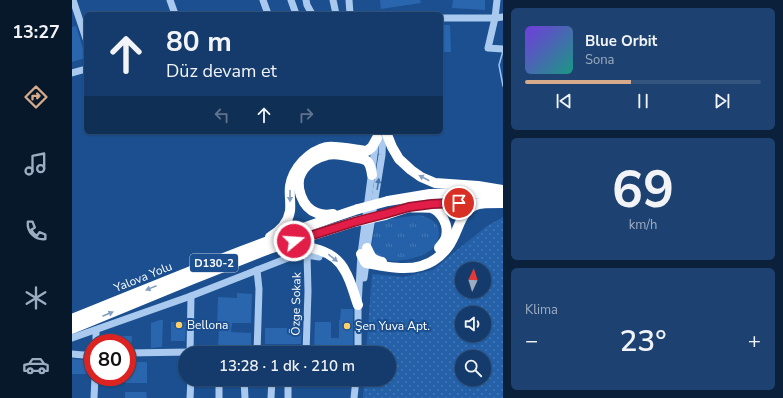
<!DOCTYPE html>
<html lang="tr">
<head>
<meta charset="utf-8">
<style>
	:root { --surface:#143b6b; --page:#1d4271; --text:#f1f3f6; --muted:#9dadc1; --line:#33557e; --accent:#d6ab8b }
	body { margin:0; font-family:"Nunito Sans",sans-serif; background:var(--page); color:var(--text); height:100vh; display:flex; flex-direction:column; font-size:15px; white-space:nowrap }
	* { box-sizing:border-box; margin:0 }
	p { font-size:13px; color:var(--muted) }
	.icon { flex:none; width:22px; height:22px; fill:none; stroke:currentColor; stroke-width:2; stroke-linecap:round; stroke-linejoin:round }
	.map { position:relative; flex:1; overflow:hidden }
	.sheet { display:flex; flex-direction:column; gap:8px; padding:8px; background:#0b203b; width:280px }
	.sheet>* { flex:none }
	.hud { position:absolute; left:12px; top:12px; width:359px; height:122px; border-radius:6px; box-shadow:0 1px 3px #0004,0 0 0 1px var(--line); background:#143b6b; color:var(--text); overflow:hidden }
	.needle { width:26px; rotate:4deg }
	.fabs { position:absolute; left:383px; top:262px; display:grid; gap:8px }
	.fabs a { display:grid; place-items:center; width:36px; height:36px; border-radius:50%; background:var(--surface); box-shadow:0 1px 3px #0004,0 0 0 1px var(--line); font-size:20px }
	.speed { position:absolute; left:12px; top:334px; display:flex; gap:8px; font-size:20px; font-weight:700; text-align:center }
	.speed>* { display:grid; place-content:center; width:52px; height:52px; border-radius:50%; background:var(--surface); box-shadow:0 1px 3px #0004,0 0 0 1px var(--line); line-height:1 }
	.speed .limit { border:6px solid #d22; background:#fff; color:#111 }
	.pin { position:absolute; display:grid; place-items:center; width:34px; height:34px; color:#fff; margin:-17px; border:2px solid #fff; border-radius:50%; box-shadow:0 1px 4px #0007 }
	.me { position:absolute; width:44px; margin:-22px; rotate:72deg; stroke-linejoin:round; filter:drop-shadow(0 0 3px #0008) }
	.turn { display:flex; align-items:center; gap:14px; height:84px; padding:0 16px; font-size:18px }
	.turn .icon { width:52px; height:52px; stroke-width:2.5 }
	.turn b { display:block; font-size:28px; line-height:34px }
	.lanes { display:flex; align-items:center; height:38px; padding:0 16px; background:#0003; justify-content:center; gap:20px; direction:ltr }
	.lanes .off { opacity:.35 }
	.big { font-size:30px; font-weight:600; line-height:1.1 }
	.sheet .card { flex:1; display:flex; flex-direction:column; justify-content:center; gap:6px; min-width:0; padding:0 14px; border-radius:6px; background:var(--page) }
	.sheet .dial { align-items:center; gap:0 }
	.dial b { font-size:52px; line-height:1 }
	.song { display:flex; align-items:center; gap:12px }
	.cover { width:48px; height:48px; border-radius:6px; background:linear-gradient(135deg,hsl(260 70% 55%),hsl(170 70% 35%)) }
	.played { height:4px; border-radius:2px; background:linear-gradient(90deg,var(--accent) 45%,var(--line) 45%) }
	.keys { display:flex; justify-content:space-around; direction:ltr }
	.heat { display:flex; justify-content:space-between; align-items:center; font-size:22px; direction:ltr }
	.trip { position:absolute; left:106px; top:346px; width:218px; height:40px; border-radius:20px; background:var(--surface); box-shadow:0 1px 3px #0004,0 0 0 1px var(--line); font-weight:600; line-height:40px; text-align:center }
	main { display:flex; flex:1; min-height:0 }
	.tab-bar { display:flex; flex-direction:column; width:72px; justify-content:space-around; align-items:center; background:#08182b; color:var(--muted) }
	.tab-bar .icon { width:28px; height:28px }
	.tab-bar .current { color:var(--accent) }
	.tab-bar b { font-size:18px; color:var(--text) }
	.map>svg:first-child { display:block }
</style>
</head>
<body>
<main>
<nav class="tab-bar">
<b>13:27</b>
<svg class="icon current" aria-label="directions" viewBox="0 0 24 24"><path d="M12 3l9 9-9 9-9-9zM9 14v-3h6M13 9l2 2-2 2"/></svg>
<svg class="icon" aria-label="music" viewBox="0 0 24 24"><path d="M9 18V5l10-2v13"/><circle cx="6" cy="18" r="3"/><circle cx="16" cy="16" r="3"/></svg>
<svg class="icon" aria-label="phone" viewBox="0 0 24 24"><path d="M5 4h4l2 5-3 2q2 4 5 5l2-3 5 2v4C11 20 4 13 5 4z"/></svg>
<svg class="icon" aria-label="climate" viewBox="0 0 24 24"><path d="M12 3v18M4 7l16 10M4 17L20 7"/></svg>
<svg class="icon" aria-label="car" viewBox="0 0 24 24"><path d="M5 17H2v-5l4-1 3-4h7l3 4 3 1v5h-3M9 17h6M6 11h13"/><circle cx="7" cy="17" r="2"/><circle cx="17" cy="17" r="2"/></svg>
</nav>
<div class="map">
<svg width="431" height="398" viewBox="0 0 431 398">
	<defs>
		<pattern id="grass-tufts" width="24" height="20" patternUnits="userSpaceOnUse"><rect width="24" height="20" fill="#2461a8"/><path d="M3 7l-1-3M5 7V3M7 7l1-3M15 17l-1-3M17 17v-4M19 17l1-3" fill="none" stroke="#4579b5"/></pattern>
		<pattern id="park-dots" width="8" height="8" patternUnits="userSpaceOnUse"><rect width="8" height="8" fill="#2461a8"/><path d="M2 2h.1M6 6h.1" fill="none" stroke="#4579b5" stroke-width="1.8" stroke-linecap="round"/></pattern>
	</defs>
	<rect width="100%" height="100%" fill="#1b4f8f"/>
	<path fill="url(#grass-tufts)" d="M 348,215 C 361,219 370,224 366,239 C 365,242 364,245 362,247 C 354,258 322,264 309,259 C 306,257 302,254 299,251 L 303,223 L 311,220 Z"/>
	<path fill="url(#park-dots)" fill-rule="evenodd" d="M 431,217 L 431,398 L 291,398 L 292,379 L 317,379 L 317,353 L 294,353 L 300,274 L 331,277 L 361,270 L 385,250 L 415,226 ZM 390,269 L 412,269 L 412,291 L 390,291 ZM 390,313 L 412,313 L 412,335 L 390,335 ZM 390,357 L 412,357 L 412,379 L 390,379 Z"/>
	<g fill="none" stroke-linecap="round" stroke-linejoin="round">
		<polyline stroke="#9cc4f0" stroke-width="1.5" points="431,51 427,65 431,86"/>
	</g>
	<g fill="#2a66ad">
		<polygon points="308,0 348,0 349,3 309,9"/>
		<polygon points="381,0 413,0 413,10 380,8"/>
		<polygon points="369,25 378,25 379,52 369,52"/>
		<polygon points="4,26 14,58 0,62 0,27"/>
		<polygon points="165,293 180,294 179,323 160,323 159,332 179,333 179,349 173,348 146,348 147,327 145,327 146,297 165,298"/>
		<polygon points="269,309 281,309 281,349 276,351 265,350 242,351 243,322 259,322 259,338 267,338 267,320 268,320"/>
		<polygon points="88,320 91,320 90,347 79,348 79,323"/>
		<polygon points="99,322 114,322 113,341 99,341"/>
		<polygon points="193,328 230,328 229,344 193,344"/>
		<polygon points="47,336 60,336 59,348 55,347 55,343 29,343 29,341 46,337"/>
		<polygon points="0,359 13,360 14,374 0,374"/>
		<polygon points="55,362 75,362 75,383 53,383 53,377 55,377"/>
		<polygon points="53,392 74,392 75,398 53,398"/>
	</g>
	<g fill="none" stroke-linecap="round" stroke-linejoin="round">
		<g stroke="#a9c9ee" stroke-width="7">
			<polyline points="1,0 14,39"/>
			<polyline points="98,0 103,14"/>
			<polyline points="191,0 196,14"/>
			<polyline points="219,0 224,14"/>
			<polyline points="234,0 235,5 240,14"/>
			<polyline points="261,0 264,14"/>
			<polyline points="277,0 278,14"/>
			<polyline points="425,0 423,18 416,48 431,49"/>
			<polyline points="369,18 423,18 431,17"/>
			<polyline points="0,73 14,69"/>
			<polyline points="292,278 294,263 295,248 310,155 311,132"/>
			<polyline points="0,338 119,296 221,256 229,254 247,257"/>
			<polyline points="24,343 24,330"/>
			<polyline points="55,353 118,352 173,353"/>
			<polyline points="118,353 119,296"/>
			<polyline points="185,353 187,289 185,270"/>
			<polyline points="234,353 236,291 235,254"/>
			<polyline points="286,353 286,305 289,254 305,132"/>
			<polyline points="0,354 11,355 21,354"/>
			<polyline points="147,379 147,398"/>
			<polyline points="172,379 173,398"/>
			<polyline points="22,398 23,377"/>
			<polyline points="118,398 119,379"/>
			<polyline points="199,398 200,379"/>
			<polyline points="216,398 216,379"/>
			<polyline points="282,398 284,379"/>
		</g>
		<g stroke="#fff" stroke-width="10">
			<polyline points="314,132 320,147 327,159 339,170 349,177 363,183 406,186 431,190"/>
			<polyline points="316,201 358,194 393,193 431,195"/>
			<path d="M 337,207 C 343,208 354,207 360,208 C 370,212 377,226 374,237 C 373,241 369,245 367,248"/>
			<path d="M 261,214 C 256,215 250,215 245,213 C 230,208 222,185 230,172 C 235,163 246,157 255,155 C 263,153 272,155 280,157 C 294,159 298,159 300,175"/>
			<polyline points="313,215 337,207 360,204 431,203"/>
			<path d="M 198,237 C 208,231 216,223 218,211 C 219,203 217,194 218,186 C 221,168 237,151 254,147 C 263,145 285,150 295,151 L 300,147 L 305,138"/>
			<path d="M 213,247 C 235,245 262,249 273,271 C 279,281 282,294 286,305"/>
			<path d="M 295,248 C 299,257 300,260 310,262"/>
			<path d="M 289,254 L 293,262 L 294,263 C 311,266 332,271 349,266 C 360,263 370,255 376,247 C 389,229 387,205 413,203"/>
			<path d="M 0,319 C 95,281 189,241 286,209"/>
			<polyline points="0,329 119,280 197,249 282,222"/>
		</g>
		<g stroke="#fff" stroke-width="10">
			<polyline points="286,209 316,201"/>
			<polyline points="282,222 313,215"/>
		</g>
	</g>
	<defs><path id="oneway-solid" d="M-6-.8H1V-3.2L6.5 0L1 3.2V.8H-6Z"/></defs>
	<g fill="#829ec1">
		<use href="#oneway-solid" transform="translate(352 178) rotate(-152)"/>
		<use href="#oneway-solid" transform="translate(218 196) rotate(90)"/>
		<use href="#oneway-solid" transform="translate(261 258) rotate(39)"/>
		<use href="#oneway-solid" transform="translate(79 288) rotate(158)"/>
		<use href="#oneway-solid" transform="translate(36 314) rotate(-23)"/>
	</g>
	<use fill="#4674ac" href="#oneway-solid" transform="translate(306 184) rotate(-81)"/>
	<g fill="none" stroke-linecap="round" stroke-linejoin="round">
		<g stroke="#92132f" stroke-width="10">
			<polyline id="route" points="222,241 282,222 313,214 337,207 360,204 387,203"/>
		</g>
		<use href="#route" stroke="#e11d48" stroke-width="7"/>
	</g>
	<g fill="#ffd166" stroke="#1b4f8f" stroke-width="1.5">
		<circle cx="107" cy="325" r="4"/>
		<circle cx="275" cy="326" r="4"/>
	</g>
	<g text-anchor="middle" stroke-width="4" stroke-linejoin="round" paint-order="stroke">
		<rect fill="#1b4f8f" stroke="#bbcadd" stroke-width="1" x="118" y="254" width="48" height="18" rx="3"/>
		<g font-size="11" font-weight="bold" fill="#fff">
			<text x="142" y="267">D130-2</text>
		</g>
		<g font-size="12" fill="#fff" stroke="#1b4f8f">
			<text transform="translate(71 277) rotate(-22)" y="4">Yalova Yolu</text>
			<text transform="translate(224 304) rotate(-89)" y="4">Özge Sokak</text>
		</g>
		<g font-size="12" fill="#fff" stroke="#1b4f8f" text-anchor="start">
			<text x="115" y="329">Bellona</text>
			<text x="283" y="330">Şen Yuva Apt.</text>
		</g>
	</g>
</svg>
<div class="fabs">
<a><svg class="needle" viewBox="-14 -14 28 28"><path d="M0-13l5 13h-10z" fill="#e53935"/><path d="M0 13l5-13h-10z" fill="#9dadc1"/></svg></a>
<a><svg class="icon" aria-label="sound" viewBox="0 0 24 24"><path d="M4 9h4l5-4v14l-5-4H4zM17 9q2 3 0 6"/></svg></a>
<a><svg class="icon" aria-label="search" viewBox="0 0 24 24"><circle cx="10" cy="10" r="6"/><path d="M15 15l6 6"/></svg></a>
</div>
<div class="speed"><div class="limit">80</div></div>
<div class="pin" style="left:387px;top:203px;background:#d93025"><svg class="icon" aria-label="arrive" viewBox="0 0 24 24"><path d="M6 21V4h12l-3 4 3 4H6"/></svg></div>
<svg class="me" style="left:222px;top:241px" viewBox="-20 -20 40 40"><circle r="17" fill="#e11d48" stroke="#fff" stroke-width="3"/><path d="M0-11L8 9 0 5-8 9z" fill="#fff"/></svg>
<div class="trip">13:28 · 1 dk · 210 m</div>
<div class="hud">
<div class="turn"><svg class="icon" aria-label="ahead" viewBox="0 0 24 24"><path d="M12 20V5M6 11l6-6 6 6"/></svg><div><b>80 m</b>Düz devam et</div></div>
<div class="lanes"><svg class="icon off" aria-label="left" viewBox="0 0 24 24"><path d="M17 20v-9H6M10 6l-5 5 5 5"/></svg><svg class="icon" aria-label="ahead" viewBox="0 0 24 24"><path d="M12 20V5M6 11l6-6 6 6"/></svg><svg class="icon off" aria-label="right" viewBox="0 0 24 24"><path d="M7 20v-9h11M14 6l5 5-5 5"/></svg></div>
</div>
</div>
<section class="sheet">
<div class="card">
<div class="song"><i class="cover"></i><div><b>Blue Orbit</b><p>Sona</p></div></div>
<div class="played"></div>
<div class="keys"><svg class="icon" aria-label="previous" viewBox="0 0 24 24"><path d="M18 5L8 12l10 7zM5 5v14"/></svg><svg class="icon" aria-label="pause" viewBox="0 0 24 24"><path d="M8 5v14M16 5v14"/></svg><svg class="icon" aria-label="next" viewBox="0 0 24 24"><path d="M6 5l10 7-10 7zM19 5v14"/></svg></div>
</div>
<div class="card dial"><b>69</b><p>km/h</p></div>
<div class="card"><p>Klima</p>
<div class="heat"><a>−</a><b class="big">23°</b><a>+</a></div>
</div>
</section>
</main>
</body>
</html>
